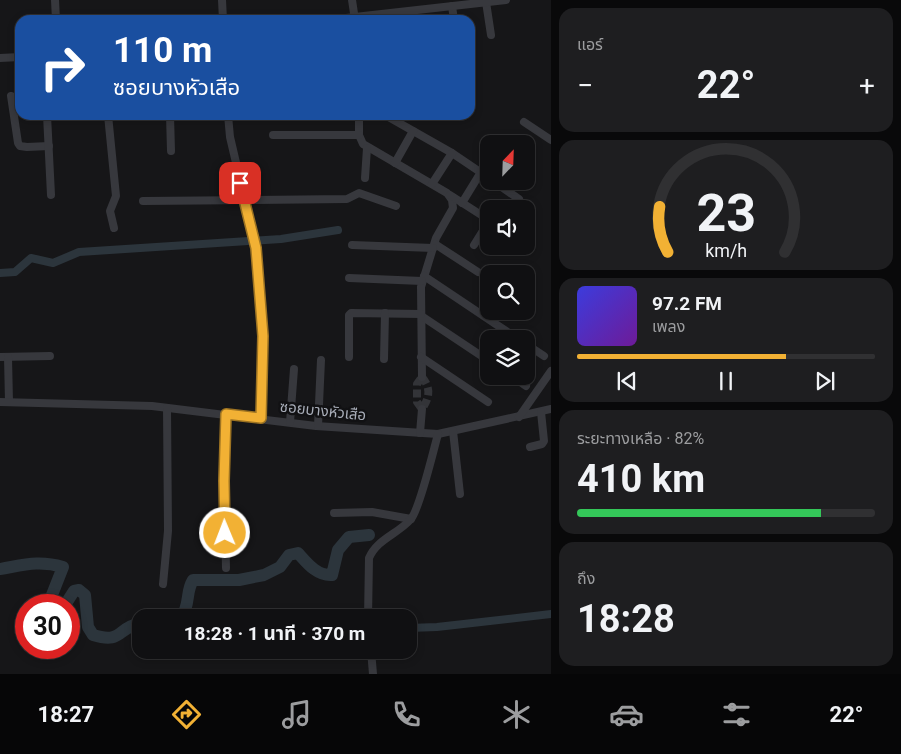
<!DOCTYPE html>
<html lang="th">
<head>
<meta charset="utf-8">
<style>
	:root { --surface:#101012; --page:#1e1e20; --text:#f1f3f6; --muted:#9c9d9f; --line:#303032; --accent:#f2b134 }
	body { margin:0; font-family:Roboto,"Noto Sans Thai",sans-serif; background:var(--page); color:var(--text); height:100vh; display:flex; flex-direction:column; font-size:19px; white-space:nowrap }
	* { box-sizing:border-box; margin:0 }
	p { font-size:16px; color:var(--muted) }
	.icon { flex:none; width:28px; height:28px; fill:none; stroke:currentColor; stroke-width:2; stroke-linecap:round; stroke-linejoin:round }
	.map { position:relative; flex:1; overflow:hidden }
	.sheet { display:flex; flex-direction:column; gap:8px; padding:8px; background:#09090a; width:350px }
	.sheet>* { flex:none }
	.top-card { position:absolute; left:15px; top:15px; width:460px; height:105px; border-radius:15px; box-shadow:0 2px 8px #0003,0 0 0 1px var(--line); background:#1a4fa0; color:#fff; overflow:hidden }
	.needle { width:32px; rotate:23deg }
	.fabs { position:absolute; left:480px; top:135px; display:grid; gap:10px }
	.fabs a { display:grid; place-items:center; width:55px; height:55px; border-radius:10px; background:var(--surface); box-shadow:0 2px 8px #0003,0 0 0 1px var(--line); font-size:25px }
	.speed { position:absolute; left:15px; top:594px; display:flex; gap:10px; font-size:25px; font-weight:700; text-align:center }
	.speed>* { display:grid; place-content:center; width:65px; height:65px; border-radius:50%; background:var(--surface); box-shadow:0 2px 8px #0003,0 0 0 1px var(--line); line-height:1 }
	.speed .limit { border:8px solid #d22; background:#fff; color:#111 }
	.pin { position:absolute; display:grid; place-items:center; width:42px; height:42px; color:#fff; margin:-21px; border-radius:10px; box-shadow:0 2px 8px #0006 }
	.me { position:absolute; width:55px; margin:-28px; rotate:359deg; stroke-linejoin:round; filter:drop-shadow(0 0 4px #0008) }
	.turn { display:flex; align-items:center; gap:18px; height:105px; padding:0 15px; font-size:22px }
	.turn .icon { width:65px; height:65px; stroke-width:2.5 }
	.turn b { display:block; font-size:35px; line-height:42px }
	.big { font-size:38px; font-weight:700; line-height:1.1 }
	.sheet .card { flex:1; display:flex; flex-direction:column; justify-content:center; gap:8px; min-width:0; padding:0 18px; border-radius:15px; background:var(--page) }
	.sheet .dial { align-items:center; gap:0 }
	.dial svg { height:130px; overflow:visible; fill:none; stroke:var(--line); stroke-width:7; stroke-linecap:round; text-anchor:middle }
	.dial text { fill:var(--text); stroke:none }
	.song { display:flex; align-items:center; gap:15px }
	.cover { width:60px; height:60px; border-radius:8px; background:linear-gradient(135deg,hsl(240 70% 55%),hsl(280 70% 35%)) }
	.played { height:5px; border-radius:2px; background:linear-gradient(90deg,var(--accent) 70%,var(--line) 70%) }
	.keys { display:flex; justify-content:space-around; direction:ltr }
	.heat { display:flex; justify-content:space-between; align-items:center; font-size:28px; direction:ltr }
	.charge { height:8px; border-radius:4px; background:linear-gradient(90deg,#34c759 82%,var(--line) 0) }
	.trip { position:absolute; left:132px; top:609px; width:285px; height:50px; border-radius:15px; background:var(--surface); box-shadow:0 2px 8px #0003,0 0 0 1px var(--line); font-weight:700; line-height:50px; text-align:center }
	.tabs { display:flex; height:80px; justify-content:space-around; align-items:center; background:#060607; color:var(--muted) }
	.tabs .icon { width:35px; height:35px }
	.tabs .active { color:var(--accent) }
	.tabs b { font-size:22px; color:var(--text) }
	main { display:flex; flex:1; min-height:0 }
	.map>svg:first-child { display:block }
</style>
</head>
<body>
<main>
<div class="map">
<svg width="551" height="674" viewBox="0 0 551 674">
	<rect width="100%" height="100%" fill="#161618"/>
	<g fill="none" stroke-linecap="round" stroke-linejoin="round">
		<g stroke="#2c353c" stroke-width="8">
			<polyline points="0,273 15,272 31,258 53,263 79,252 281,239 338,230"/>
			<polyline points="409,628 437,627 551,614"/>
		</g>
		<g stroke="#2c353c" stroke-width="12">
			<path d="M 0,569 C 24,565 39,560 63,567 L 48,605"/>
			<path d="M 65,605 L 74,591 L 79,590 L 85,595 L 88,627 L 93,635 C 123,644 116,628 141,623"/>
			<path d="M 181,618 C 191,603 185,593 193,580 L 239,580 L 264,575 L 280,567 L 289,555 L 298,553 C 307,563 317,576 332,575 L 338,550 L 349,537 L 369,535"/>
		</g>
		<path stroke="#333438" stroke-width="8" stroke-dasharray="8 4" stroke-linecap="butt" d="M 422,377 C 431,388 430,397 422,409 L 417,402 L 417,384 Z"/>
		<g stroke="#37383d" stroke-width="8">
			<polyline points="55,0 56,20"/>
			<polyline points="222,0 223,20"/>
			<polyline points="352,0 355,20"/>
			<polyline points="486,2 491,35"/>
			<polyline points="452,6 454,20"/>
			<polyline points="328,20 506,0"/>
			<polyline points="0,58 20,57"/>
			<polyline points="11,96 18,143 20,146 27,147 49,146"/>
			<polyline points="47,115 51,195"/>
			<polyline points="108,115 116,196 110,211 114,228"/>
			<polyline points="170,115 171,151"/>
			<polyline points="228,115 230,137 256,248 263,336 261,419"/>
			<polyline points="359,115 359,135 363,144 447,193 452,200 453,208 436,238 421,287 422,377"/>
			<polyline points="385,115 452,153 489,178"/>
			<polyline points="524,122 551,140"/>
			<polyline points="273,135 359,135"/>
			<polyline points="395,163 413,131"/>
			<polyline points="365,178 367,148"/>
			<polyline points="493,181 519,199"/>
			<polyline points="432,184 452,153"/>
			<polyline points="450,195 489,220"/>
			<polyline points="143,201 347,199 359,193 396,206"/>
			<polyline points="462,203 481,172"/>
			<polyline points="435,244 478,272"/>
			<polyline points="352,245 433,248"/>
			<polyline points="474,245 489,221"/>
			<polyline points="424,276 518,339"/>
			<polyline points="349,278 422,281"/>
			<polyline points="420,315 489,361"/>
			<polyline points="526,344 544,356"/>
			<polyline points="0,357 50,356"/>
			<polyline points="8,357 9,402"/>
			<polyline points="349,357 349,315 351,313 421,314"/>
			<polyline points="421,357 488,402"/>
			<polyline points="384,359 385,313"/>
			<polyline points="512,376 526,386"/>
			<polyline points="0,402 152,406 316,426 438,434 551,409"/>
			<polyline points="225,414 224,481 226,568"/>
			<polyline points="519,417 551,371"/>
			<polyline points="290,422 294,369"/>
			<polyline points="318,426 321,360"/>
			<polyline points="453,431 460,494"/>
			<polyline points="420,433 422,409"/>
			<polyline points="530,447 542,444 544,441 541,412"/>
			<polyline points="334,513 372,512 411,519"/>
			<polyline points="163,584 168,531 167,408"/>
			<path d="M 368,618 L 369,558 C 377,539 398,534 411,519 C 420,508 433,452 438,434"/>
			<polyline points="371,650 373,674"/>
		</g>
	</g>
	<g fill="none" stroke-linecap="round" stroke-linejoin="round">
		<g stroke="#9d7322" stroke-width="12">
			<polyline id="route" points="225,533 224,481 226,414 261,418 263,336 256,248 240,183"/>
		</g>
		<use href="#route" stroke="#f2b134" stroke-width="9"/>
	</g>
	<g text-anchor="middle" stroke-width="5" stroke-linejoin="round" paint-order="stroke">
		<g font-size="15" fill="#a8adb8" stroke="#111113">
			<text transform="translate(323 411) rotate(6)" y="5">ซอยบางหัวเสือ</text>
		</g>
	</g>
</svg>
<div class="fabs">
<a><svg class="needle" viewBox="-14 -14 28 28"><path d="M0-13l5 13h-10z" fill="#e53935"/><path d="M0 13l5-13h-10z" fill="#9c9d9f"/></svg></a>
<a><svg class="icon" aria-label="sound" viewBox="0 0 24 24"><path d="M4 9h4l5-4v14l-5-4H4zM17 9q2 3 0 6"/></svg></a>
<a><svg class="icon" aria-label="search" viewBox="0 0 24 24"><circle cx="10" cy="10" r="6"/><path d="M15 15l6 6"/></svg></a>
<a><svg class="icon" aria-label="layers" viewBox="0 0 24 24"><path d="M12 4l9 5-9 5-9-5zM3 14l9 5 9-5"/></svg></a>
</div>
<div class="speed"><div class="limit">30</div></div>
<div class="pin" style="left:240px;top:183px;background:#d93025"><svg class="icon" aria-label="arrive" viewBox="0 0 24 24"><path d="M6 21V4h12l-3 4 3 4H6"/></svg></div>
<svg class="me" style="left:225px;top:533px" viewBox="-20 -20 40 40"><circle r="17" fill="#f2b134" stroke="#fff" stroke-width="3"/><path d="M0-11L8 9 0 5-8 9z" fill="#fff"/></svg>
<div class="trip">18:28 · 1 นาที · 370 m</div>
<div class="top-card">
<div class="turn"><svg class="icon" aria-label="right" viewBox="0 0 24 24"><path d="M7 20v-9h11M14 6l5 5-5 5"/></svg><div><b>110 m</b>ซอยบางหัวเสือ</div></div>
</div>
</div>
<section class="sheet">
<div class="card"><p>แอร์</p>
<div class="heat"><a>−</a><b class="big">22°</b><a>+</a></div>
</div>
<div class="card dial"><svg viewBox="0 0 100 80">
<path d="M14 69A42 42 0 1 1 86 69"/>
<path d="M14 69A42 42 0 0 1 9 41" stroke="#f2b134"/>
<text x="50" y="56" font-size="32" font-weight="700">23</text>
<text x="50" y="72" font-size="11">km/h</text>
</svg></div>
<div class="card">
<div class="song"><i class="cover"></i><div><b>97.2 FM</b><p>เพลง</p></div></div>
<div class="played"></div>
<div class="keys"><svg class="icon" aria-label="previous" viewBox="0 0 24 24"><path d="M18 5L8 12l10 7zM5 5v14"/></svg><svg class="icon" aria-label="pause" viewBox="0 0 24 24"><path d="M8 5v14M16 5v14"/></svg><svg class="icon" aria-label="next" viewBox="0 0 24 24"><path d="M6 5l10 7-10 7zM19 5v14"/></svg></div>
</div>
<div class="card"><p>ระยะทางเหลือ · 82%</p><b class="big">410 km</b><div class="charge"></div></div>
<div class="card"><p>ถึง</p><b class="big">18:28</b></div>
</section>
</main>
<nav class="tabs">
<b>18:27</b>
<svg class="icon active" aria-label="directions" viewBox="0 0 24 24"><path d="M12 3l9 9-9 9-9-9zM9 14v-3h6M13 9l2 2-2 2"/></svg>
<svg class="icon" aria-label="music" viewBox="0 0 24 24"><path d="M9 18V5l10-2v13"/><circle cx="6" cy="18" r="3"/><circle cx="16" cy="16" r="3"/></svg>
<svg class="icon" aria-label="phone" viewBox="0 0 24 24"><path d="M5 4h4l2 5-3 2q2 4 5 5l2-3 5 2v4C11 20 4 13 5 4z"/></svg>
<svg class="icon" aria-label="climate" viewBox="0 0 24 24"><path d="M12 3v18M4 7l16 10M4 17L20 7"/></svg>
<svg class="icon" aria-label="car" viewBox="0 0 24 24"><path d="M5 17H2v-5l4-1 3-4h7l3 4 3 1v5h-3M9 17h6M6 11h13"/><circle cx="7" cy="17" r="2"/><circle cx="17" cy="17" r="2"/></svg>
<svg class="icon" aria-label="filters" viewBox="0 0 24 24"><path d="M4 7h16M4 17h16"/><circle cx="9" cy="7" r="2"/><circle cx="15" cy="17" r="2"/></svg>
<b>22°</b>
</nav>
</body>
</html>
